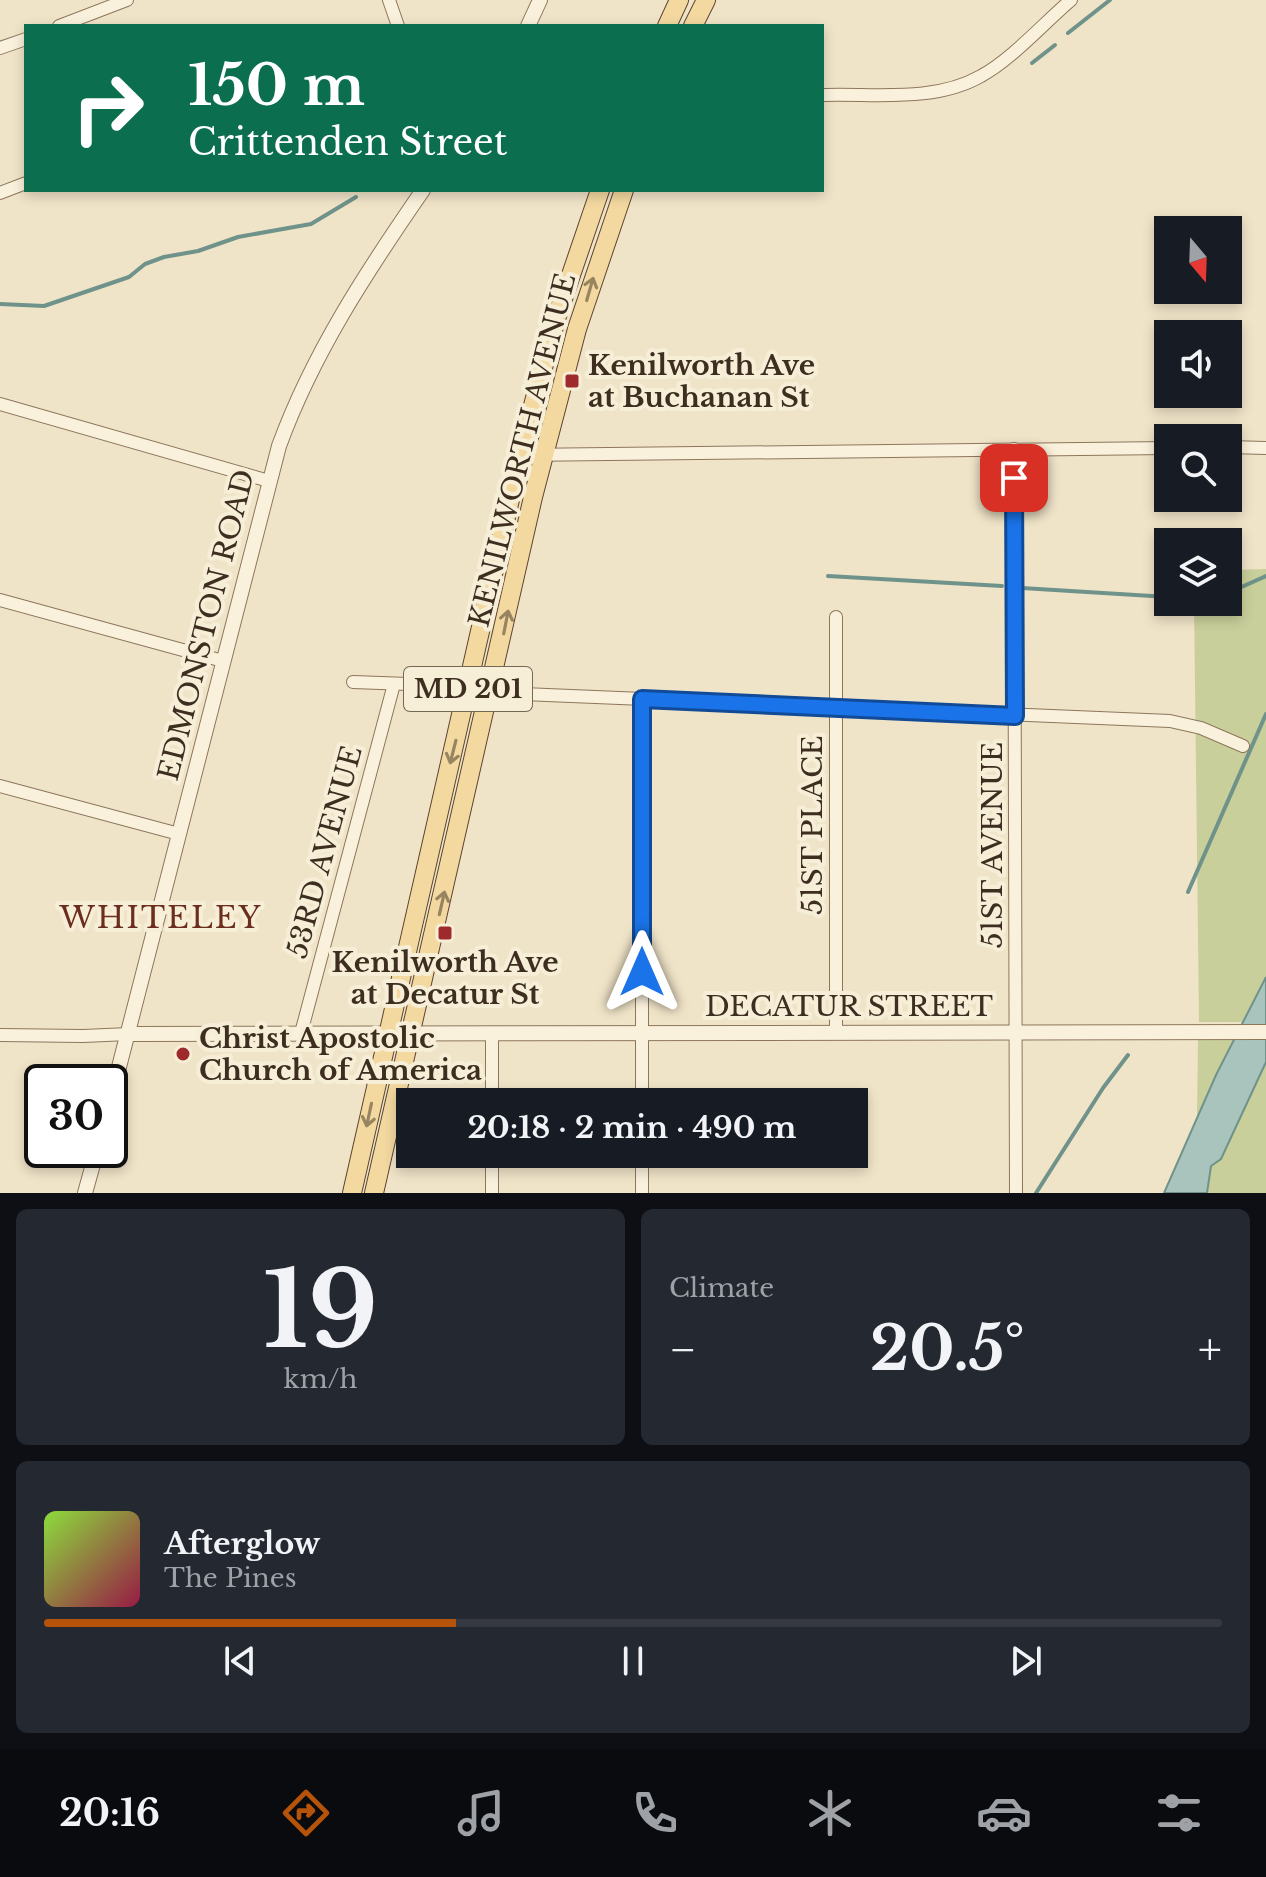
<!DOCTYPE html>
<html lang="en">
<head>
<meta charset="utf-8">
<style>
	:root { --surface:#171b24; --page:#242831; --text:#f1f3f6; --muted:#9ea1a6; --line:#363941; --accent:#b45309 }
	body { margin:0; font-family:"Libre Baskerville",serif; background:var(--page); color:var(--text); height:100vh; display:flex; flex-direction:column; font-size:30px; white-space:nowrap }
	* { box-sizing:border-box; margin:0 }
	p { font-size:26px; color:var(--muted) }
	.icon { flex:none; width:44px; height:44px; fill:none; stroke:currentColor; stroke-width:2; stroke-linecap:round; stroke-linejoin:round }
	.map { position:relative; height:1193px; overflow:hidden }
	.panel { display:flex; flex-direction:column; gap:16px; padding:16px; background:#0d0f14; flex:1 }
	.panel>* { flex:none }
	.guide { position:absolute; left:24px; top:24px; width:800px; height:168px; border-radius:0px; box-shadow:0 4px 12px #0003; background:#0b6e4f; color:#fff; overflow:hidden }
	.needle { width:52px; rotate:161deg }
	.fabs { position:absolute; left:1154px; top:216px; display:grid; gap:16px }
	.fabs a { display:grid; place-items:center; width:88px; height:88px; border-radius:0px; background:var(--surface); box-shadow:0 4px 12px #0003; font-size:40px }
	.speed { position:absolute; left:24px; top:1064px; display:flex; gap:16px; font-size:40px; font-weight:700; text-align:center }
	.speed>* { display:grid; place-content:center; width:104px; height:104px; border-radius:50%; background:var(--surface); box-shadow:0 4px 12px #0003; line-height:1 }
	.speed .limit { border:4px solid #111; border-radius:12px; background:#fff; color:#111 }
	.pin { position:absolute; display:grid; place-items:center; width:68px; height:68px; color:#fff; margin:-34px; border-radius:16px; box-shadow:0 4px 12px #0006 }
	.me { position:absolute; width:88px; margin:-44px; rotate:0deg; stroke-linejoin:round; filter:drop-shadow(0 0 6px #0008) }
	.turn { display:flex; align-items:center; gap:28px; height:168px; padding:0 32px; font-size:36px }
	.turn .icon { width:104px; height:104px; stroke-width:2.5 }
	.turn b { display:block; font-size:56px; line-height:68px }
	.big { font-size:60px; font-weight:800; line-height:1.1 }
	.panel .card { flex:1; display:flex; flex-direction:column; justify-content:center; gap:12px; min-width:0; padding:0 28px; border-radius:12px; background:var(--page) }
	.panel .dial { align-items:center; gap:0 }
	.dial b { font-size:104px; line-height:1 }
	.song { display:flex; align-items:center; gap:24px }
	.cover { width:96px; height:96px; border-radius:12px; background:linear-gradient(135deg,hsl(90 70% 55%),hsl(340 70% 35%)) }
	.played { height:8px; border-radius:4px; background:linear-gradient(90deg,var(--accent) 35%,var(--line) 35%) }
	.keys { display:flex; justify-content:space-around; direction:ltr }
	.heat { display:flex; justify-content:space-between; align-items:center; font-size:44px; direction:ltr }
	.panel .tiles { flex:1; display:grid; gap:16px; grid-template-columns:1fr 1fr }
	.card:last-child { grid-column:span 2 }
	.trip { position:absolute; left:396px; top:1088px; width:472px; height:80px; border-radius:0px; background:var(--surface); box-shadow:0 4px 12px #0003; font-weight:800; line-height:80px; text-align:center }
	.tabs { display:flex; height:128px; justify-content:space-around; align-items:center; background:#090b0e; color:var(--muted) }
	.tabs .icon { width:56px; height:56px }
	.tabs .current { color:var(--accent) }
	.tabs b { font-size:36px; color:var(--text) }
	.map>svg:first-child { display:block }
</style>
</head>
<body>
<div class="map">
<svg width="1266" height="1193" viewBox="0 0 1266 1193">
	<rect width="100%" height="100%" fill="#f0e4c8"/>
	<g fill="#c9cf9b">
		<polygon points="1266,569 1266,1022 1199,1022 1194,602 1228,602 1228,570"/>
		<polygon points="1198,1040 1266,1040 1266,1193 1196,1193"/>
	</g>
	<polygon fill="#a9c4bc" stroke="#6f938a" stroke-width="2" points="1266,977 1266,1062 1221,1159 1211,1166 1207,1193 1164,1193 1216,1075"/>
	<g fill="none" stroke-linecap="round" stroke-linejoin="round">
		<g stroke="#6f938a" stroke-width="4">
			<polyline points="1068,33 1110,0"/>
			<polyline points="1032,63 1055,45"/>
			<polyline points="0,304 44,306 129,277 145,264 164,257 198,251 238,237 311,224 356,197"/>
			<polyline points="828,576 1002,586"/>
			<polyline points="1022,588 1168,597"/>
			<polyline points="1228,593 1266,576"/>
			<polyline points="1188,892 1266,714"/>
			<polyline points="1036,1193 1103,1088 1128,1055"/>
		</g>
		<g stroke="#8d765c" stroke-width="14">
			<g id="minor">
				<polyline points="389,0 398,26"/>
				<polyline points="59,26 127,0"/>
				<polyline points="0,48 26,39"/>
				<path d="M 822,95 C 873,93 934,103 981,76 C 1011,60 1044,23 1071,0"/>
				<polyline points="0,193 26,183"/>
				<polyline points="0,404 269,481"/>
				<polyline points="1228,447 1266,448"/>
				<polyline points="1014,449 1016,1193"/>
				<polyline points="520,455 1168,448"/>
				<polyline points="0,600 223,661"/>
				<polyline points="836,617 836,1032"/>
				<polyline points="353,682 491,687"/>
				<polyline points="523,694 1170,721 1201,728 1243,746"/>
				<polyline points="642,699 642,1102"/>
				<polyline points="0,786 179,834"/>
				<polyline points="301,1033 394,684"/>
				<polyline points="492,1033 492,1102"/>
				<polyline points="0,1035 83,1036 129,1034"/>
				<polyline points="492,1154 492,1193"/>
				<polyline points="642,1154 642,1193"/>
			</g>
		</g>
		<g stroke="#8d765c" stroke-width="16">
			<g id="tertiary">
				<polyline points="528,26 540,0"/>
				<polyline points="129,1034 1266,1032"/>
				<path d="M 110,1102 L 279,446 C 313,353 367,271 423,190"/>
				<polyline points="85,1193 97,1150"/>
			</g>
		</g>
		<g stroke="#5b4430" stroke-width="20">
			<g id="primary">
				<polyline points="667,26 679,0"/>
				<polyline points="693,26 706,0"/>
				<polyline points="352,1193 522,447 556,319 600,190"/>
				<polyline points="374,1193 533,497 577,329 624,190"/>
			</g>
		</g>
		<use href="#minor" stroke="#faf1dc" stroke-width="12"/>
		<use href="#tertiary" stroke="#faf1dc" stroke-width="14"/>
		<use href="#primary" stroke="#f3d9a0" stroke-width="18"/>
	</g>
	<defs><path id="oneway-shaft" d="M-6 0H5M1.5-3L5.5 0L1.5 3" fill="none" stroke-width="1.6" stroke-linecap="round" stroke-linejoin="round" transform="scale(2)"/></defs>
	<g stroke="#988460">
		<use href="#oneway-shaft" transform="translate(590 289) rotate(-74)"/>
		<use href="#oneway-shaft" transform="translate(506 622) rotate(-79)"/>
		<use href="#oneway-shaft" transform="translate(453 752) rotate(104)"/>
		<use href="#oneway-shaft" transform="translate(442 903) rotate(-77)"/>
		<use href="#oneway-shaft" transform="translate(369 1115) rotate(102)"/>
	</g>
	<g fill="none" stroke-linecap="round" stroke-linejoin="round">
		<g stroke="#114b97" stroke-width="20">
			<polyline id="route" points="642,972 642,699 1015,716 1014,478"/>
		</g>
		<use href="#route" stroke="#1a73e8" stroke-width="14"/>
	</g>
	<g fill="#9e2a2b" stroke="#f7eed8" stroke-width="3">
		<rect x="564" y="373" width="16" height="16" rx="4"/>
		<rect x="437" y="925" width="16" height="16" rx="4"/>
		<circle cx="183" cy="1054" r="8"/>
	</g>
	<g text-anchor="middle" stroke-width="8" stroke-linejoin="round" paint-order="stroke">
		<rect fill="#f7eed8" stroke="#756857" stroke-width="2" x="404" y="667" width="128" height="44" rx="6"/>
		<g font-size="26" font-weight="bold" fill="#3d2e20">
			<text x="468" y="698">MD 201</text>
		</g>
		<g font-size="28" font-weight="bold" fill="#3d2e20" stroke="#f7eed8" text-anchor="start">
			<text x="588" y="375">Kenilworth Ave<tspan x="588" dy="32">at Buchanan St</tspan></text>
			<text x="445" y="972" text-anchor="middle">Kenilworth Ave<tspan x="445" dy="32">at Decatur St</tspan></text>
			<text x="199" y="1048">Christ Apostolic<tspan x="199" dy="32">Church of America</tspan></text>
		</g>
		<g font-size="28" fill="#3d2e20" stroke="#f7eed8">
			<text transform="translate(522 450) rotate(-76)" y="10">KENILWORTH AVENUE</text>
			<text transform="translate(206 625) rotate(-76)" y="10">EDMONSTON ROAD</text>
			<text transform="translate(812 825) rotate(-90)" y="10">51ST PLACE</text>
			<text transform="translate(992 845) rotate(-90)" y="10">51ST AVENUE</text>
			<text transform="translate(324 852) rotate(-75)" y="10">53RD AVENUE</text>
			<text x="849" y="1016">DECATUR STREET</text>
		</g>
		<g font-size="30" letter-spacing="2" fill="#6b2e1e" stroke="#f7eed8">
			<text x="161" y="928">WHITELEY</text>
		</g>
	</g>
</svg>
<div class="fabs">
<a><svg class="needle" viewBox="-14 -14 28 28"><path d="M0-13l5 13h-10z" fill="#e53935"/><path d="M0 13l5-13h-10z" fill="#9ea1a6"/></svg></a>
<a><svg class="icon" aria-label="sound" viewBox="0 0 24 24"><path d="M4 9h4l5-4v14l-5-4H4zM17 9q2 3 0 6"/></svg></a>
<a><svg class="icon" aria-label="search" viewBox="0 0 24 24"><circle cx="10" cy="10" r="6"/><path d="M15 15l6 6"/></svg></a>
<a><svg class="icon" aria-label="layers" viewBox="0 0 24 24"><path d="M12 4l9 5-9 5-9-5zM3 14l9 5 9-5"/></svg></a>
</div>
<div class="speed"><div class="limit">30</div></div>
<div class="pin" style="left:1014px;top:478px;background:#d93025"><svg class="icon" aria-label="arrive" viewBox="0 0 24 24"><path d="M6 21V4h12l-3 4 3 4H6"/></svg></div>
<svg class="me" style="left:642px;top:972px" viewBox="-20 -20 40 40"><path d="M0-17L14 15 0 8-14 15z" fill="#1a73e8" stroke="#fff" stroke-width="4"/></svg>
<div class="trip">20:18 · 2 min · 490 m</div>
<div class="guide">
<div class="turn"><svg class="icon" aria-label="right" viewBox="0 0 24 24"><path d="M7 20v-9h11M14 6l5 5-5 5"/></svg><div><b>150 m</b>Crittenden Street</div></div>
</div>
</div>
<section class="panel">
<div class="tiles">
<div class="card dial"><b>19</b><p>km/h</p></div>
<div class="card"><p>Climate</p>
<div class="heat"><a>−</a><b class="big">20.5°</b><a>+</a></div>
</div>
<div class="card">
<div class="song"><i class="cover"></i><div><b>Afterglow</b><p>The Pines</p></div></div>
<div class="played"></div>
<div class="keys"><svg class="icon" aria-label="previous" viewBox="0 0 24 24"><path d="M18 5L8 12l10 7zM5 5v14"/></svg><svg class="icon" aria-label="pause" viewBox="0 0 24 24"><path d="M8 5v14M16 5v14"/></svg><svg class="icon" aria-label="next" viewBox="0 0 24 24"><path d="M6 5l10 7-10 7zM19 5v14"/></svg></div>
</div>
</div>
</section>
<nav class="tabs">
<b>20:16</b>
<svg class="icon current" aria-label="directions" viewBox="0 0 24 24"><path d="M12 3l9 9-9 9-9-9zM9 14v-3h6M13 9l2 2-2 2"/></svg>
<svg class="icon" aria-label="music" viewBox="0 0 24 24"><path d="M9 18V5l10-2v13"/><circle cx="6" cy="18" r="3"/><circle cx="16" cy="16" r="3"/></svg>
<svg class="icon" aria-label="phone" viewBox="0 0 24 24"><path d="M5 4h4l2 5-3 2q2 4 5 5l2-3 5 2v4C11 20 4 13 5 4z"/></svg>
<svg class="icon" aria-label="climate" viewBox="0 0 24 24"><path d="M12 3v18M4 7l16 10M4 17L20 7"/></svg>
<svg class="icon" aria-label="car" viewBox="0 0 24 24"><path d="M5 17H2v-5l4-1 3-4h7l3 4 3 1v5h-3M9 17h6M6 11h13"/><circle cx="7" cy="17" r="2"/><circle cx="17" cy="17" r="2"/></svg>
<svg class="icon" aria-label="filters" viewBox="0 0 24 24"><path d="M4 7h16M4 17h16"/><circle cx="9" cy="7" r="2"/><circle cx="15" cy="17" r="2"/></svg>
</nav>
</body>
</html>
